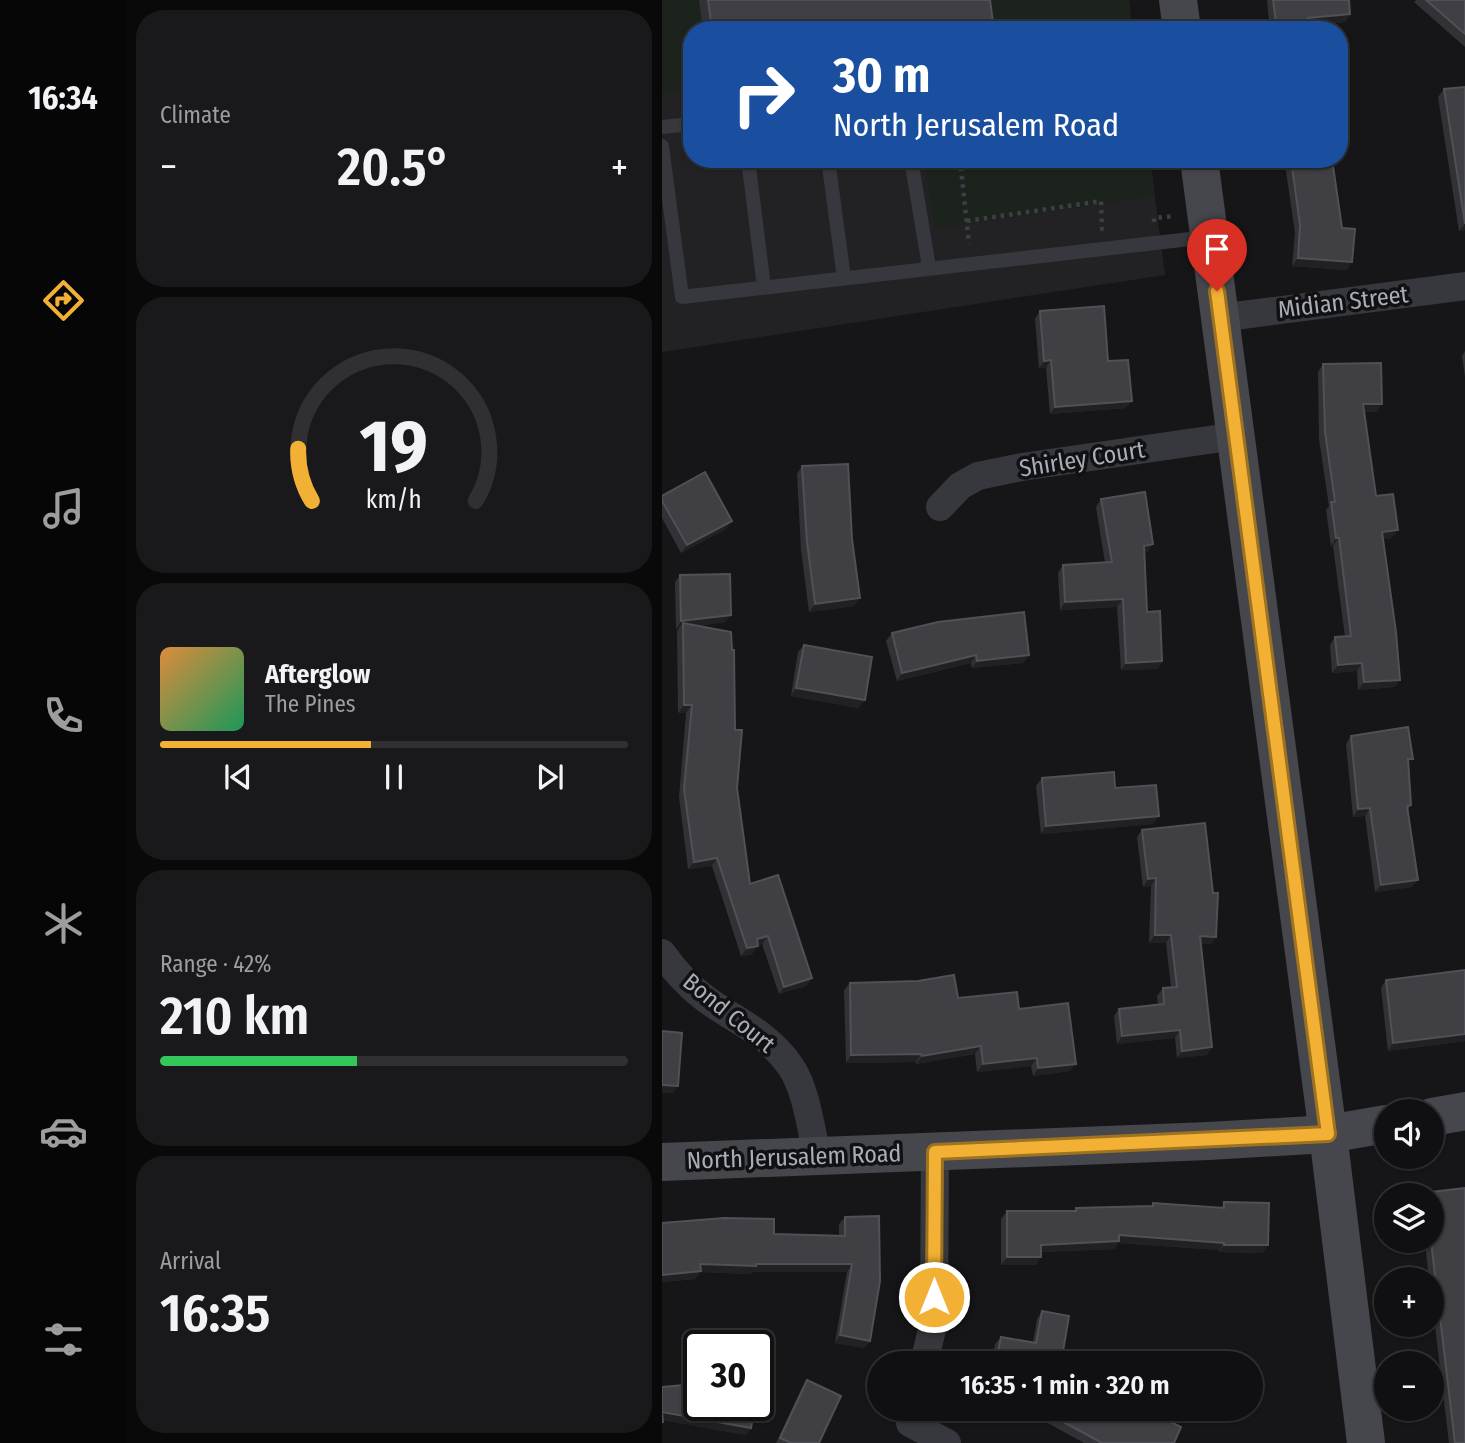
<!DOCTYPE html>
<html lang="en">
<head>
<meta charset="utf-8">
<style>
	:root { --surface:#101012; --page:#19191b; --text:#f1f3f6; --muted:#9c9d9f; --line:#303032; --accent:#f2b134 }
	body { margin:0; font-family:"Fira Sans Condensed",sans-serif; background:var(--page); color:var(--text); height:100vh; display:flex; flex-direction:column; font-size:26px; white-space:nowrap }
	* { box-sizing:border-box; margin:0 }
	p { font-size:23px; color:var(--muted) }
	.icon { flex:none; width:38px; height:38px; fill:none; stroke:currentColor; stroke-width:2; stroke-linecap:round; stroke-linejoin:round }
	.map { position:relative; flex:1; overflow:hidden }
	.sheet { display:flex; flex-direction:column; gap:10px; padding:10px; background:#09090a; width:536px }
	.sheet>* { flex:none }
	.top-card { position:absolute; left:21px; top:21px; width:665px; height:147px; border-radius:28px; box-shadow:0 2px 5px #0004,0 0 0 2px var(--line); background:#1a4fa0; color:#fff; overflow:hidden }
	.controls { position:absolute; left:712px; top:1099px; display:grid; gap:14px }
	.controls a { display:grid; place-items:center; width:70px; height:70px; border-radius:50%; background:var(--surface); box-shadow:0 2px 5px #0004,0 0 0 2px var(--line); font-size:35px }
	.speed { position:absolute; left:21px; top:1330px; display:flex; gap:14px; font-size:35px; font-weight:700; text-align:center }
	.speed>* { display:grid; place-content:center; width:91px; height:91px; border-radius:50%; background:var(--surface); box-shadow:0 2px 5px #0004,0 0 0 2px var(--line); line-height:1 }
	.speed .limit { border:4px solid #111; border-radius:10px; background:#fff; color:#111 }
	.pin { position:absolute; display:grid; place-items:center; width:60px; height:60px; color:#fff; margin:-72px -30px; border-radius:50% 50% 50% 0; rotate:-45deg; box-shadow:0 0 7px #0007 }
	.pin .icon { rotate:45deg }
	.me { position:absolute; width:77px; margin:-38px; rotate:0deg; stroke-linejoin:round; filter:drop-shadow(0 0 5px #0008) }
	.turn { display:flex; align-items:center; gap:24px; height:147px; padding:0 35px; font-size:32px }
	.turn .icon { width:91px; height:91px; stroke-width:2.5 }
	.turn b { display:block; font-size:49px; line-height:60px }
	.big { font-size:52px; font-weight:600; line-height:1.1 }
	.sheet .widget { flex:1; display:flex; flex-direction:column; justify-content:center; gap:10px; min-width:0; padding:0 24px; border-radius:28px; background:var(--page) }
	.sheet .dial { align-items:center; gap:0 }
	.dial svg { height:182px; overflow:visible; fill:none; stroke:var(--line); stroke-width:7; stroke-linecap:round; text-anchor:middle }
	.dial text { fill:var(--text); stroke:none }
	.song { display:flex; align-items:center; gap:21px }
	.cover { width:84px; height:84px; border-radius:10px; background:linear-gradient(135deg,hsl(30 70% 55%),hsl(150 70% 35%)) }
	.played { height:7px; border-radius:4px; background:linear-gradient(90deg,var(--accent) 45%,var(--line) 45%) }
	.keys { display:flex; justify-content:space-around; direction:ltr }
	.heat { display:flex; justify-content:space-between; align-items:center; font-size:38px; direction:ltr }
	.charge { height:10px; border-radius:5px; background:linear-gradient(90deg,#34c759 42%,var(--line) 0) }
	.trip { position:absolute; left:205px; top:1351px; width:396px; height:70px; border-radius:35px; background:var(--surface); box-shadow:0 2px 5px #0004,0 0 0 2px var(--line); font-weight:600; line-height:70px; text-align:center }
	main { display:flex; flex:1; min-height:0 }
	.tabs { display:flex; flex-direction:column; width:126px; justify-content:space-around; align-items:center; background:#060607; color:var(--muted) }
	.tabs .icon { width:49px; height:49px }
	.tabs .current { color:var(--accent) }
	.tabs b { font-size:32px; color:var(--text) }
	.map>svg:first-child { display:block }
</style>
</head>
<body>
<main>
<nav class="tabs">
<b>16:34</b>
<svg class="icon current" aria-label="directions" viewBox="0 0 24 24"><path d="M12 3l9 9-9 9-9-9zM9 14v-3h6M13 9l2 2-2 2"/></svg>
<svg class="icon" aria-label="music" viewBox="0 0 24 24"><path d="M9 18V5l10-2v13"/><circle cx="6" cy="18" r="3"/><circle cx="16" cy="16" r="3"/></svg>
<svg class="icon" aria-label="phone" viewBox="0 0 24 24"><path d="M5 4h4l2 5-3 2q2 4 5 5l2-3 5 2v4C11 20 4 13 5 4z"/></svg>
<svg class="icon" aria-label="climate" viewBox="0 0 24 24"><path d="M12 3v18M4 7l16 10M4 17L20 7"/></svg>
<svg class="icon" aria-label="car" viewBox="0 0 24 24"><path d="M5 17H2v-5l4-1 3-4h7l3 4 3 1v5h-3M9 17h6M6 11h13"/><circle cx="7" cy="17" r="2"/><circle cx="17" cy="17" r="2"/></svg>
<svg class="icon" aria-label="filters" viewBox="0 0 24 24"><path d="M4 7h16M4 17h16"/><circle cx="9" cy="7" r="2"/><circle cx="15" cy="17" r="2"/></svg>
</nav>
<section class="sheet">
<div class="widget"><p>Climate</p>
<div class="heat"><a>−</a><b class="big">20.5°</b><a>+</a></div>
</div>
<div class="widget dial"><svg viewBox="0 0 100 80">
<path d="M14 69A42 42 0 1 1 86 69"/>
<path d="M14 69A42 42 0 0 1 8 46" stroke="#f2b134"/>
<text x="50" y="56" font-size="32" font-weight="700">19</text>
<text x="50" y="72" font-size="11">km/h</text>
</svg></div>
<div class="widget">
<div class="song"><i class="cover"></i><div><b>Afterglow</b><p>The Pines</p></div></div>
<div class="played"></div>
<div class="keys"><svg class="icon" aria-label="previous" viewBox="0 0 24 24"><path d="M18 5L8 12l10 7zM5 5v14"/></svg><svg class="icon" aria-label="pause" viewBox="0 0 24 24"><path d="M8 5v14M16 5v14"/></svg><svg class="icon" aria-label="next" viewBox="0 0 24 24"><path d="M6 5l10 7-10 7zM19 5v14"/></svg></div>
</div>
<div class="widget"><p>Range · 42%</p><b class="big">210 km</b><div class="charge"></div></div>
<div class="widget"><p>Arrival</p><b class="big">16:35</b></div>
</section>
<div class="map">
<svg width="804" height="1443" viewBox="0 0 804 1443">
	<rect width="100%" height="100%" fill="#161618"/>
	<polygon fill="#222225" points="0,0 467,0 470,30 30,30 30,159 488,159 503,275 0,352"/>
	<g fill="#1c231d">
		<polygon points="0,0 38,0 42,30 30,30 30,87 0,95"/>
		<polygon points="326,0 467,0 470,30 330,30"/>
		<polygon points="262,159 488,159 493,196 273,229"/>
	</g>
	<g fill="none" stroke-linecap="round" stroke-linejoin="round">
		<g stroke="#3d3f44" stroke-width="4.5" stroke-dasharray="3.5 5" stroke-linecap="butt">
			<polyline points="298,159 307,244"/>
			<polyline points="305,221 439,201 440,229 442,229"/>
			<polyline points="492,222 492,218 513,216"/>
		</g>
		<g stroke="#37383d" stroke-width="14">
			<polyline points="0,127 30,124"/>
			<polyline points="0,146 20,297 546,237"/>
			<polyline points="86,159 102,287"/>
			<polyline points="166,159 182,278"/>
			<polyline points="249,159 267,267"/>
		</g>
		<g stroke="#37383d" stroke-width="28">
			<polyline points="558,318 804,286"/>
			<polyline points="278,507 298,486 316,476 360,467 574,436"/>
			<path d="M 0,953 C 12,970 29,988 45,1000 C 76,1022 107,1034 129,1067 C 144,1089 149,1129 155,1155"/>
			<polyline points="262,1363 272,1321 273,1151"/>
			<polyline points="248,1423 285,1443"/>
		</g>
		<g stroke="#45474d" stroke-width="38">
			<polyline points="516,0 520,30"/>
			<polyline points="537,159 666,1134 704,1443"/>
			<polyline points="770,1117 804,1111"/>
			<polyline points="0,1162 547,1141 666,1134 724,1124"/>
		</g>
	</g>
	<g fill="#323236">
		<polygon points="37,0 328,0 332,30 41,30"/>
		<polygon points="605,0 687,0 688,14 683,22 646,25 647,30 608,30"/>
		<polygon points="754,0 803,0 803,47 752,2"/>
		<polygon points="782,89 803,230 797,231 776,97"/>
		<polygon points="626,159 670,159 685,270 630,266 633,233 623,164"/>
		<polygon points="378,311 446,361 464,408 388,414 384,368 377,368 373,319"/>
		<polygon points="803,351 803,377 800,356"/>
		<polygon points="661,364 715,412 702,412 714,496 730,538 721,539 738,680 732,687 696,690 695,671 670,673 668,645 673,637 683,637 671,546 669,546 664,510 667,506 657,439 656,372"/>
		<polygon points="140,466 192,606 147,612 139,550 135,474"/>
		<polygon points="0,496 64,529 19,553 0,518"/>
		<polygon points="439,499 486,552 482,552 485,612 500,661 495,669 459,670 455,607 398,610 396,573 401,565 443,563 434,507"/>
		<polygon points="18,575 63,622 36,626 73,730 75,788 88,884 150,978 144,986 117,994 100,944 96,945 90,954 79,956 50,866 26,869 17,797 24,713 16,713 15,631 17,628 14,629 13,582"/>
		<polygon points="230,633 367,655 361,663 310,668 309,663 235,681 224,641"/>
		<polygon points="142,645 197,708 129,696 136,652"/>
		<polygon points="689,736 746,765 749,805 746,810 750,887 713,892 703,816 691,817 684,744"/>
		<polygon points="380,778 453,788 491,824 379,834 374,786"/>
		<polygon points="480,830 554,937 549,944 539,944 550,1047 545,1055 515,1058 513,1038 455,1044 452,1016 457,1009 496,1005 495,996 501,988 509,987 504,943 487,943 489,886 481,887 475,837"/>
		<polygon points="803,970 803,1041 726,1051 719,988 724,980"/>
		<polygon points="188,983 296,998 357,1009 408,1071 371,1076 369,1066 315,1072 313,1054 254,1064 254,1062 184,1063 182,990"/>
		<polygon points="803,1188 803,1443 787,1443 770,1301 770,1279 767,1279 763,1244 761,1244 760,1241 770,1241 770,1195 759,1195 761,1193"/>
		<polygon points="562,1202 601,1253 556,1252 557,1250 456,1243 452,1249 379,1252 374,1265 339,1265 339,1219 345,1211 412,1211 414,1208 489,1206 491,1203 559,1208"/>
		<polygon points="183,1217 208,1341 202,1348 173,1343 185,1272 90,1272 89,1274 38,1272 33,1279 0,1282 0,1223 112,1234 177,1235 177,1224"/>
		<polygon points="380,1311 399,1363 330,1363 333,1344 339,1337 371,1342 375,1319"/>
		<polygon points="36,1329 37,1405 89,1428 84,1435 1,1420 0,1424 0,1387 29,1385 31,1336"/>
		<polygon points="145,1380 157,1443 114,1443 140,1388"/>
		<polygon points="389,1409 448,1409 462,1417 466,1409 494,1409 492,1414 512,1443 422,1443 382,1421"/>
	</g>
	<g fill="#212124">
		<polygon points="688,14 683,22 640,25 646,18"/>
		<polygon points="803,223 803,230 797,231 803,224"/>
		<polygon points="636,258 690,262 685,270 630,266"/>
		<polygon points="389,360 384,368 377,368 382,361"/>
		<polygon points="470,401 464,408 388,414 393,407"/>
		<polygon points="701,404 720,404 715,412 695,412"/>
		<polygon points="70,521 64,529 19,553 25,545"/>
		<polygon points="736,530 730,538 715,540 720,532"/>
		<polygon points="674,538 677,538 671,546 669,546"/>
		<polygon points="491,544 486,552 476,553 482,546"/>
		<polygon points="198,598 192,606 147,612 153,604"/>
		<polygon points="461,599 455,607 398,610 403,602"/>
		<polygon points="69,615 63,622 21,628 21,623 17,628 14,629 19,621"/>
		<polygon points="314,655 309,663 235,681 240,673"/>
		<polygon points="367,655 361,663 310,668 315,661"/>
		<polygon points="500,661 495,669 459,670 464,663"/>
		<polygon points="700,663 695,671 670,673 676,665"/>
		<polygon points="738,680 732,687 696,690 702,682"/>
		<polygon points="134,688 203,700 197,708 129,696"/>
		<polygon points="22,705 30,705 24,713 16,713"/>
		<polygon points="708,808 703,816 691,817 696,809"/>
		<polygon points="497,816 491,824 379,834 384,826"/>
		<polygon points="55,858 50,866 26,869 32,862"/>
		<polygon points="494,878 489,886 481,887 486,879"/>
		<polygon points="756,880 750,887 713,892 719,885"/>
		<polygon points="493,935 509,935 504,943 487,943"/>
		<polygon points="106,936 100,944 89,947 95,939"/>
		<polygon points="538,936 554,937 549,944 533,944"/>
		<polygon points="96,946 90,954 79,956 85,948"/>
		<polygon points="150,978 144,986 117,994 122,987"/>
		<polygon points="518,1030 513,1038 455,1044 460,1036"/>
		<polygon points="803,1034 803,1041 726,1051 731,1043"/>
		<polygon points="319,1046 313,1054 254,1064 260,1056"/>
		<polygon points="550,1047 545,1055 515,1058 520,1051"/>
		<polygon points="259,1054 254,1062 184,1063 189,1055"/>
		<polygon points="375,1058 369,1066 315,1072 321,1064"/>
		<polygon points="414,1064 408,1071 371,1076 376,1068"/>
		<polygon points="0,1085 16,1086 11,1093 0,1093"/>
		<polygon points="457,1235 562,1243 557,1250 456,1243 452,1249 374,1252 379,1245"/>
		<polygon points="562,1245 606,1245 601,1253 556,1252"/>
		<polygon points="345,1257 379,1257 374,1265 339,1265"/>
		<polygon points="38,1264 190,1264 185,1272 90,1272 89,1274 38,1272 33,1279 0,1282 0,1275"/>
		<polygon points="178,1335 208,1341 202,1348 173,1343"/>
		<polygon points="0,1412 89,1428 84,1435 0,1420"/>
	</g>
	<g fill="#3f3f44" stroke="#4f5156" stroke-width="2">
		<polygon points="46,0 328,0 332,30 50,30"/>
		<polygon points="611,0 687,0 688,14 646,18 647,30 615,30"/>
		<polygon points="764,0 803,0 803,34"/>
		<polygon points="677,86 682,129 677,129"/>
		<polygon points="803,87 803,224 782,89"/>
		<polygon points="629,159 670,159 680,228 693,229 690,262 636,258 638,225"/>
		<polygon points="442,306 446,361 466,360 470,401 393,407 389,360 382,361 378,311"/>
		<polygon points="719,363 720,404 701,404 714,496 731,494 736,530 720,532 734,632 738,680 702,682 700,663 676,665 673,637 689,636 677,538 674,538 669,502 673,502 663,432 661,364"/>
		<polygon points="186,464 190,539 198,598 153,604 145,542 140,466"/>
		<polygon points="43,472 70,521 25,545 0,501 0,496"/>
		<polygon points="483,492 491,544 482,546 485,612 498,611 500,661 464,663 461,599 403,602 401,565 450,562 439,499"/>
		<polygon points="68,574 69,615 19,621 18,575"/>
		<polygon points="362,612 367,655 315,661 314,655 240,673 230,633 276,622"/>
		<polygon points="21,623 69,632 70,650 72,650 73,730 80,730 75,788 88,884 116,875 150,978 122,987 106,936 95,939 96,946 85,948 55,858 32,862 22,789 30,705 22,705"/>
		<polygon points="142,645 210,657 203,700 134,688"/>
		<polygon points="746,727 751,759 746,759 749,805 745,806 756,880 719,885 708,808 696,809 689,736"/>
		<polygon points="452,772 453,788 494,785 497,816 384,826 380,778"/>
		<polygon points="543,823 551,893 556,893 554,937 538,936 550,1047 520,1051 518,1030 460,1036 457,1009 502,1004 501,988 515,987 509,935 493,935 494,878 486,879 480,830"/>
		<polygon points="803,970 803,1034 731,1043 724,980"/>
		<polygon points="292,975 296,998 355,992 357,1009 406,1003 414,1064 376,1068 375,1058 321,1064 319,1046 260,1056 259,1054 189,1055 188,983 256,981"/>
		<polygon points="0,1031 20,1033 16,1086 0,1085"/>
		<polygon points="803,1188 803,1443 793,1443 769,1241 770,1195 761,1195 761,1193"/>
		<polygon points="562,1202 607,1203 606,1245 562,1245 562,1243 457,1235 457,1241 379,1245 379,1257 345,1257 345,1211 414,1211 414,1208 491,1206 491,1203 562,1208"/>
		<polygon points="217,1216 218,1281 208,1341 178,1335 190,1264 94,1264 94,1266 38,1264 39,1271 0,1275 0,1223 62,1218 112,1219 112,1234 183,1236 183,1217"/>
		<polygon points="380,1311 407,1316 399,1363 334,1363 339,1337 374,1343"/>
		<polygon points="36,1329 59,1330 58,1346 37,1346 37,1405 93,1405 89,1428 0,1412 1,1422 0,1422 0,1387 33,1384"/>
		<polygon points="145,1380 179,1396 157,1443 129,1443 118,1438"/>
		<polygon points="390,1409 448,1409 463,1418 468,1409 494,1409 492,1414 519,1427 512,1443 440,1443 387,1414"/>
	</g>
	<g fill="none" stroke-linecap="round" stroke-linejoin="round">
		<g stroke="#9d7322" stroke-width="18">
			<polyline id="route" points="272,1297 273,1152 666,1134 555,291"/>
		</g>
		<use href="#route" stroke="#f2b134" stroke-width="12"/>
	</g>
	<g text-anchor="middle" stroke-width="7" stroke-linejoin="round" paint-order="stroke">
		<g font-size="24" fill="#a8adb8" stroke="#111113">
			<text transform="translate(681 302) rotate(-7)" y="8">Midian Street</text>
			<text transform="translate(420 459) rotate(-9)" y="8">Shirley Court</text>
			<text transform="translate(67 1013) rotate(39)" y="8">Bond Court</text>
			<text transform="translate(132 1157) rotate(-2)" y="8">North Jerusalem Road</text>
		</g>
	</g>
</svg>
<div class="controls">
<a><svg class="icon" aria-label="sound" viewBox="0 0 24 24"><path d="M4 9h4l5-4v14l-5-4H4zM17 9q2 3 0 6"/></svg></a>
<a><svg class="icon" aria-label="layers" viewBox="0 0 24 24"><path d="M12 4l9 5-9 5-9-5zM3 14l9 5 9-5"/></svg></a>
<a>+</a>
<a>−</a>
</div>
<div class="speed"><div class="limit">30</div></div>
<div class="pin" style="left:555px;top:291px;background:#d93025"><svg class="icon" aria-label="arrive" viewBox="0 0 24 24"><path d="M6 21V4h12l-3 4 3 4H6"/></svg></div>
<svg class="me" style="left:272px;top:1297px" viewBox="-20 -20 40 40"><circle r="17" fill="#f2b134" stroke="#fff" stroke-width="3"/><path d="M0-11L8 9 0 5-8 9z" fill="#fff"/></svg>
<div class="trip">16:35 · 1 min · 320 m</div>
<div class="top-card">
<div class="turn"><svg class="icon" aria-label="right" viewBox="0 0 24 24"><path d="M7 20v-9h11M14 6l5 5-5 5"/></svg><div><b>30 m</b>North Jerusalem Road</div></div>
</div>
</div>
</main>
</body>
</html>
